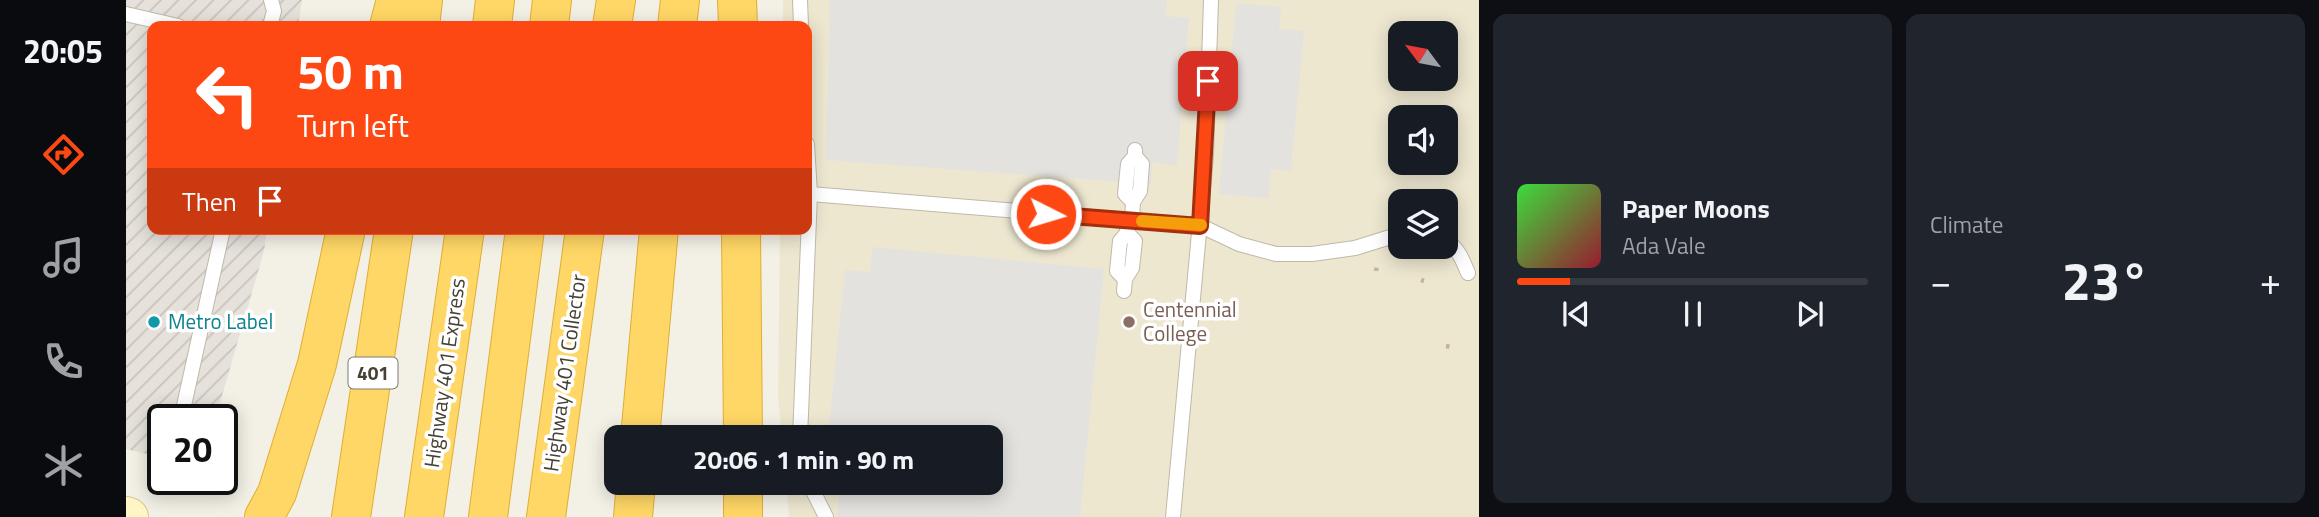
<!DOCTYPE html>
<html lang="en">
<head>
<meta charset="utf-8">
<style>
	:root { --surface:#171b24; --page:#20242c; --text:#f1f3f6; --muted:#9ea1a6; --line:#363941; --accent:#fd4814 }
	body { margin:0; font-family:"Titillium Web",sans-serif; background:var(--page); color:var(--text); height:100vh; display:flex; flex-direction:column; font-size:26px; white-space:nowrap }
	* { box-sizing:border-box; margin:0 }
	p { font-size:23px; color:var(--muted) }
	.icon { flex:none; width:38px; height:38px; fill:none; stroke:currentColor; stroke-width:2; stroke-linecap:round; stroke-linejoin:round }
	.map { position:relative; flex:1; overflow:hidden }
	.side { display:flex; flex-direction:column; gap:14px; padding:14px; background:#0d0f14; width:840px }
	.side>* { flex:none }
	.guide { position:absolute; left:21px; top:21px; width:665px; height:214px; border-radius:14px; box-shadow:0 4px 18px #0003; background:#fd4814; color:#fff; overflow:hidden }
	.needle { width:46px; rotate:302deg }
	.controls { position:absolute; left:1262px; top:21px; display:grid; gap:14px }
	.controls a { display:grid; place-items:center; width:70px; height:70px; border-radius:14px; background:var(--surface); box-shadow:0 4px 18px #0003; font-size:35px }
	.speed { position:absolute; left:21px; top:404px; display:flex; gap:14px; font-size:35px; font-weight:700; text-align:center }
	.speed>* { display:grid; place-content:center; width:91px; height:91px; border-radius:50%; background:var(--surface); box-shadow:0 4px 18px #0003; line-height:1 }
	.speed .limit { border:4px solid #111; border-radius:10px; background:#fff; color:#111 }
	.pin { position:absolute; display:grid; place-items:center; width:60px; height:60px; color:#fff; margin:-30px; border-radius:14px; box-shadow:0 4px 10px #0006 }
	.me { position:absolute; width:77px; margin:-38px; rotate:95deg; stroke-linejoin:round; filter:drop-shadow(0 0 5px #0008) }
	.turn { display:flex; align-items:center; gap:24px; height:147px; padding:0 35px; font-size:32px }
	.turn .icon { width:91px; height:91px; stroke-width:2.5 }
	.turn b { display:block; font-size:49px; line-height:60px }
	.then { display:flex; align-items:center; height:66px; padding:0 35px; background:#0003; gap:14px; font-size:26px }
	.big { font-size:52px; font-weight:700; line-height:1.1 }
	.side .tile { flex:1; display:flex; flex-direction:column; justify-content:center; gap:10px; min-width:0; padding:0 24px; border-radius:14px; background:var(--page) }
	.song { display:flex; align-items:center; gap:21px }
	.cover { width:84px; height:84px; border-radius:10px; background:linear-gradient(135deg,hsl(120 70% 55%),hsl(350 70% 35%)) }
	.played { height:7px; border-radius:4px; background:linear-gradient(90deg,var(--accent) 15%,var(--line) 15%) }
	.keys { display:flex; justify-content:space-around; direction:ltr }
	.heat { display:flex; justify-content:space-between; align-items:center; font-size:38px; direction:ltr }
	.side .tiles { flex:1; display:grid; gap:14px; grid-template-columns:repeat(2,1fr) }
	.trip { position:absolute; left:478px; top:425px; width:399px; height:70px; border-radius:14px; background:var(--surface); box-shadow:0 4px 18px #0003; font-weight:700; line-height:70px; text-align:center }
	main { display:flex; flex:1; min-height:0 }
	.menu { display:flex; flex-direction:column; width:126px; justify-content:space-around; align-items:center; background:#090b0e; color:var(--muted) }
	.menu .icon { width:49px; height:49px }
	.menu .selected { color:var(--accent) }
	.menu b { font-size:32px; color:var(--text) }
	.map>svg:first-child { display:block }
</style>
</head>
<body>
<main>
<nav class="menu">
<b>20:05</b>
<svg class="icon selected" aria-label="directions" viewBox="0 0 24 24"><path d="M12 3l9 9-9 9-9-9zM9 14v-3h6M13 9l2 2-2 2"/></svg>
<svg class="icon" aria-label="music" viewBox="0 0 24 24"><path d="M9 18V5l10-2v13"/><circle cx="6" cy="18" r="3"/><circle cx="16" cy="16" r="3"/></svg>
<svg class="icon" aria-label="phone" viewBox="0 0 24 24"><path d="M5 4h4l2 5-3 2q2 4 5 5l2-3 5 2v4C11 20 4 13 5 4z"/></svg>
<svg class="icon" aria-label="climate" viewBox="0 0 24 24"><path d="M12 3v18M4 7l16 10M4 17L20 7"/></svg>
</nav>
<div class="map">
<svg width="1353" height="517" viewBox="0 0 1353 517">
	<defs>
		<pattern id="industrial-furrows" width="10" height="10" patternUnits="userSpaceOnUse" patternTransform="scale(1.75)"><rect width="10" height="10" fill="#e6e2db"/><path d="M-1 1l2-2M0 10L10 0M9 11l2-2" fill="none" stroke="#c7c3bd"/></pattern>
	</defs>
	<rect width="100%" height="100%" fill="#f3f1e6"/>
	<polygon fill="url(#industrial-furrows)" points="0,0 176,0 172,26 26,26 26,229 141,229 138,251 89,420 37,420 37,458 0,449"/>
	<path fill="#ede7d0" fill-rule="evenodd" d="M 657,0 L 1353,0 L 1353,517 L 663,517 L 660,483 L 864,483 L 864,438 L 656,437 L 652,398 L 654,229 L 681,229 L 681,26 L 657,26 ZM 1274,33 L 1320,33 L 1320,79 L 1274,79 ZM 1274,117 L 1320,117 L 1320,163 L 1274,163 ZM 1274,201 L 1320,201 L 1320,247 L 1274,247 Z"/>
	<g fill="#e4e2df">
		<polygon points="704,0 1041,0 1040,16 1063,18 1051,166 1026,162 1025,184 700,160"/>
		<polygon points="1110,3 1155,7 1153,29 1178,31 1165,171 1145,169 1143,198 1093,194"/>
		<polygon points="747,247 978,269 954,517 711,517 714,489 698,487 698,483 864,483 864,438 702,437 719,270 744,272"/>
	</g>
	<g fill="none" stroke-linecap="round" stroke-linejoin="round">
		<g stroke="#bfb9a9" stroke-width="16">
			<g id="service">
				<polyline points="674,0 675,26"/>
				<polyline points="0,14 52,26"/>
				<polyline points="144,26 148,11 145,0"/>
				<polyline points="684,194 1075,226 1113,244 1150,254 1186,254 1229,248 1274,234"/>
				<polyline points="1007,202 999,194 1002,164 1009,156 1009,150"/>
				<polyline points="1006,221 1007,202 1014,191 1016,164 1009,156"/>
				<path d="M 1320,241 C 1332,247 1337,261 1342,273"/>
				<polyline points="999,279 991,271 994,241 1001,233 1001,220"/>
				<polyline points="998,291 999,279 1006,268 1009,241 1001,233"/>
				<polyline points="57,410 97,229"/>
				<polyline points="674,438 684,194 681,144"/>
				<polyline points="683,483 700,517"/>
				<polyline points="1047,517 1080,156 1085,0"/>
			</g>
		</g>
		<g stroke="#d4c896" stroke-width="40">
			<polyline id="secondary" points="0,516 3,517"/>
		</g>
		<g stroke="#e0ad34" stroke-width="40">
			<g id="motorway">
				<polyline points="611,0 612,26"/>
				<polyline points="263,26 270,0"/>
				<polyline points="294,26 297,0"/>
				<polyline points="366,26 369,0"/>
				<polyline points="423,26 426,0"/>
				<polyline points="486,26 490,0"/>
				<polyline points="551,26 554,0"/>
				<polyline points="615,229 617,438"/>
				<polyline points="514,438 533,229"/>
				<polyline points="138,517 151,493 191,364 220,229"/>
				<polyline points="225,517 268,229"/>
				<polyline points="298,517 339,229"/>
				<polyline points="362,517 399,229"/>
				<polyline points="420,517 459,229"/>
				<polyline points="507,517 510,483"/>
				<polyline points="617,517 617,483"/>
			</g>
		</g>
		<g stroke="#c1b69a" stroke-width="4.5" stroke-dasharray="3.5 3.5" stroke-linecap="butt">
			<polyline points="1250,271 1251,265"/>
			<polyline points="1295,280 1298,281"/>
			<polyline points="1320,346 1325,347"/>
		</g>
		<use href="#service" stroke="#fff" stroke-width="14"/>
		<use href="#secondary" stroke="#fff5c5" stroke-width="38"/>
		<use href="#motorway" stroke="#ffd766" stroke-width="38"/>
	</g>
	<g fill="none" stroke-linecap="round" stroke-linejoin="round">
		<g stroke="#a42f0d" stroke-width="18">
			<polyline id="route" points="920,214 1074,226 1082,81"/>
		</g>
		<use href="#route" stroke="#fd4814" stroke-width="12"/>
		<polyline stroke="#f59e0b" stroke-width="12" points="1016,221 1075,225"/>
	</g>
	<circle fill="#0f9aa8" stroke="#fff" stroke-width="2.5" cx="28" cy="322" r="7"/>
	<circle fill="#8d6e63" stroke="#fff" stroke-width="2.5" cx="1003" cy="322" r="7"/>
	<g text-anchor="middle" stroke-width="7" stroke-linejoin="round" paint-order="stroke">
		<rect fill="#fff" stroke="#7e7a72" stroke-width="2" x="222.5" y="357.5" width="49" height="31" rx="5"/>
		<g font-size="19" font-weight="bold" fill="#474135">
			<text x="247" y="380">401</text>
		</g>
		<g font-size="21" fill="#785e54" stroke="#fff" text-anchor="start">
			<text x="1017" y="317">Centennial<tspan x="1017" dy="24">College</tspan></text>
		</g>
		<g font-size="21" fill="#0d838f" stroke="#fff" text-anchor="start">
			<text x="42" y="329">Metro Label</text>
		</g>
		<g font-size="21" fill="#474135" stroke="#fff">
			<text transform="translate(319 373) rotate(-82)" y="7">Highway 401 Express</text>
			<text transform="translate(439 373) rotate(-82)" y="7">Highway 401 Collector</text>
		</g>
	</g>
</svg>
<div class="controls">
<a><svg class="needle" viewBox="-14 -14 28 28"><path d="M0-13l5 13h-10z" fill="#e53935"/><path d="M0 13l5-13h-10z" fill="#9ea1a6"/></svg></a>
<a><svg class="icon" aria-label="sound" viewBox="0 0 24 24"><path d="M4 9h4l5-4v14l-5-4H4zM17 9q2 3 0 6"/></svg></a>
<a><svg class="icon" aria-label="layers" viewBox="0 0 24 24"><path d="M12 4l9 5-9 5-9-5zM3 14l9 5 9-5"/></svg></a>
</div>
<div class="speed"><div class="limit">20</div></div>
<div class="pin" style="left:1082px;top:81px;background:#d93025"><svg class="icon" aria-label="arrive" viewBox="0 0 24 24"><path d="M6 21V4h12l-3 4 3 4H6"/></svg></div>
<svg class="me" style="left:920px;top:214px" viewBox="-20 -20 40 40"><circle r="17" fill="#fd4814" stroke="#fff" stroke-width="3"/><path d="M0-11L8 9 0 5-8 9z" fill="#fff"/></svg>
<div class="trip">20:06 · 1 min · 90 m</div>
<div class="guide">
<div class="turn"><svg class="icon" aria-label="left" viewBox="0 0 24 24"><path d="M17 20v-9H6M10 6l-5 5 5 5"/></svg><div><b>50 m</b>Turn left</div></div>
<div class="then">Then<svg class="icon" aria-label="arrive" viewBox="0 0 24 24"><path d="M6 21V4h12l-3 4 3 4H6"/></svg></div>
</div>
</div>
<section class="side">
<div class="tiles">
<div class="tile">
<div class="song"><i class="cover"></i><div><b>Paper Moons</b><p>Ada Vale</p></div></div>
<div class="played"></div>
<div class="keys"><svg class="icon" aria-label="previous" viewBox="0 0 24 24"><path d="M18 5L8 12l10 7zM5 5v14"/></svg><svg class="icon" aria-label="pause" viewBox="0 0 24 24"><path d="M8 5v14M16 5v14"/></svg><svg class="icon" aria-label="next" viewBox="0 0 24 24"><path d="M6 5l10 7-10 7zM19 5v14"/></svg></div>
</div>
<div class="tile"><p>Climate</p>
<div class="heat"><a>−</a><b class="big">23°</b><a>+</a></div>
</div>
</div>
</section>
</main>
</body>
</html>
